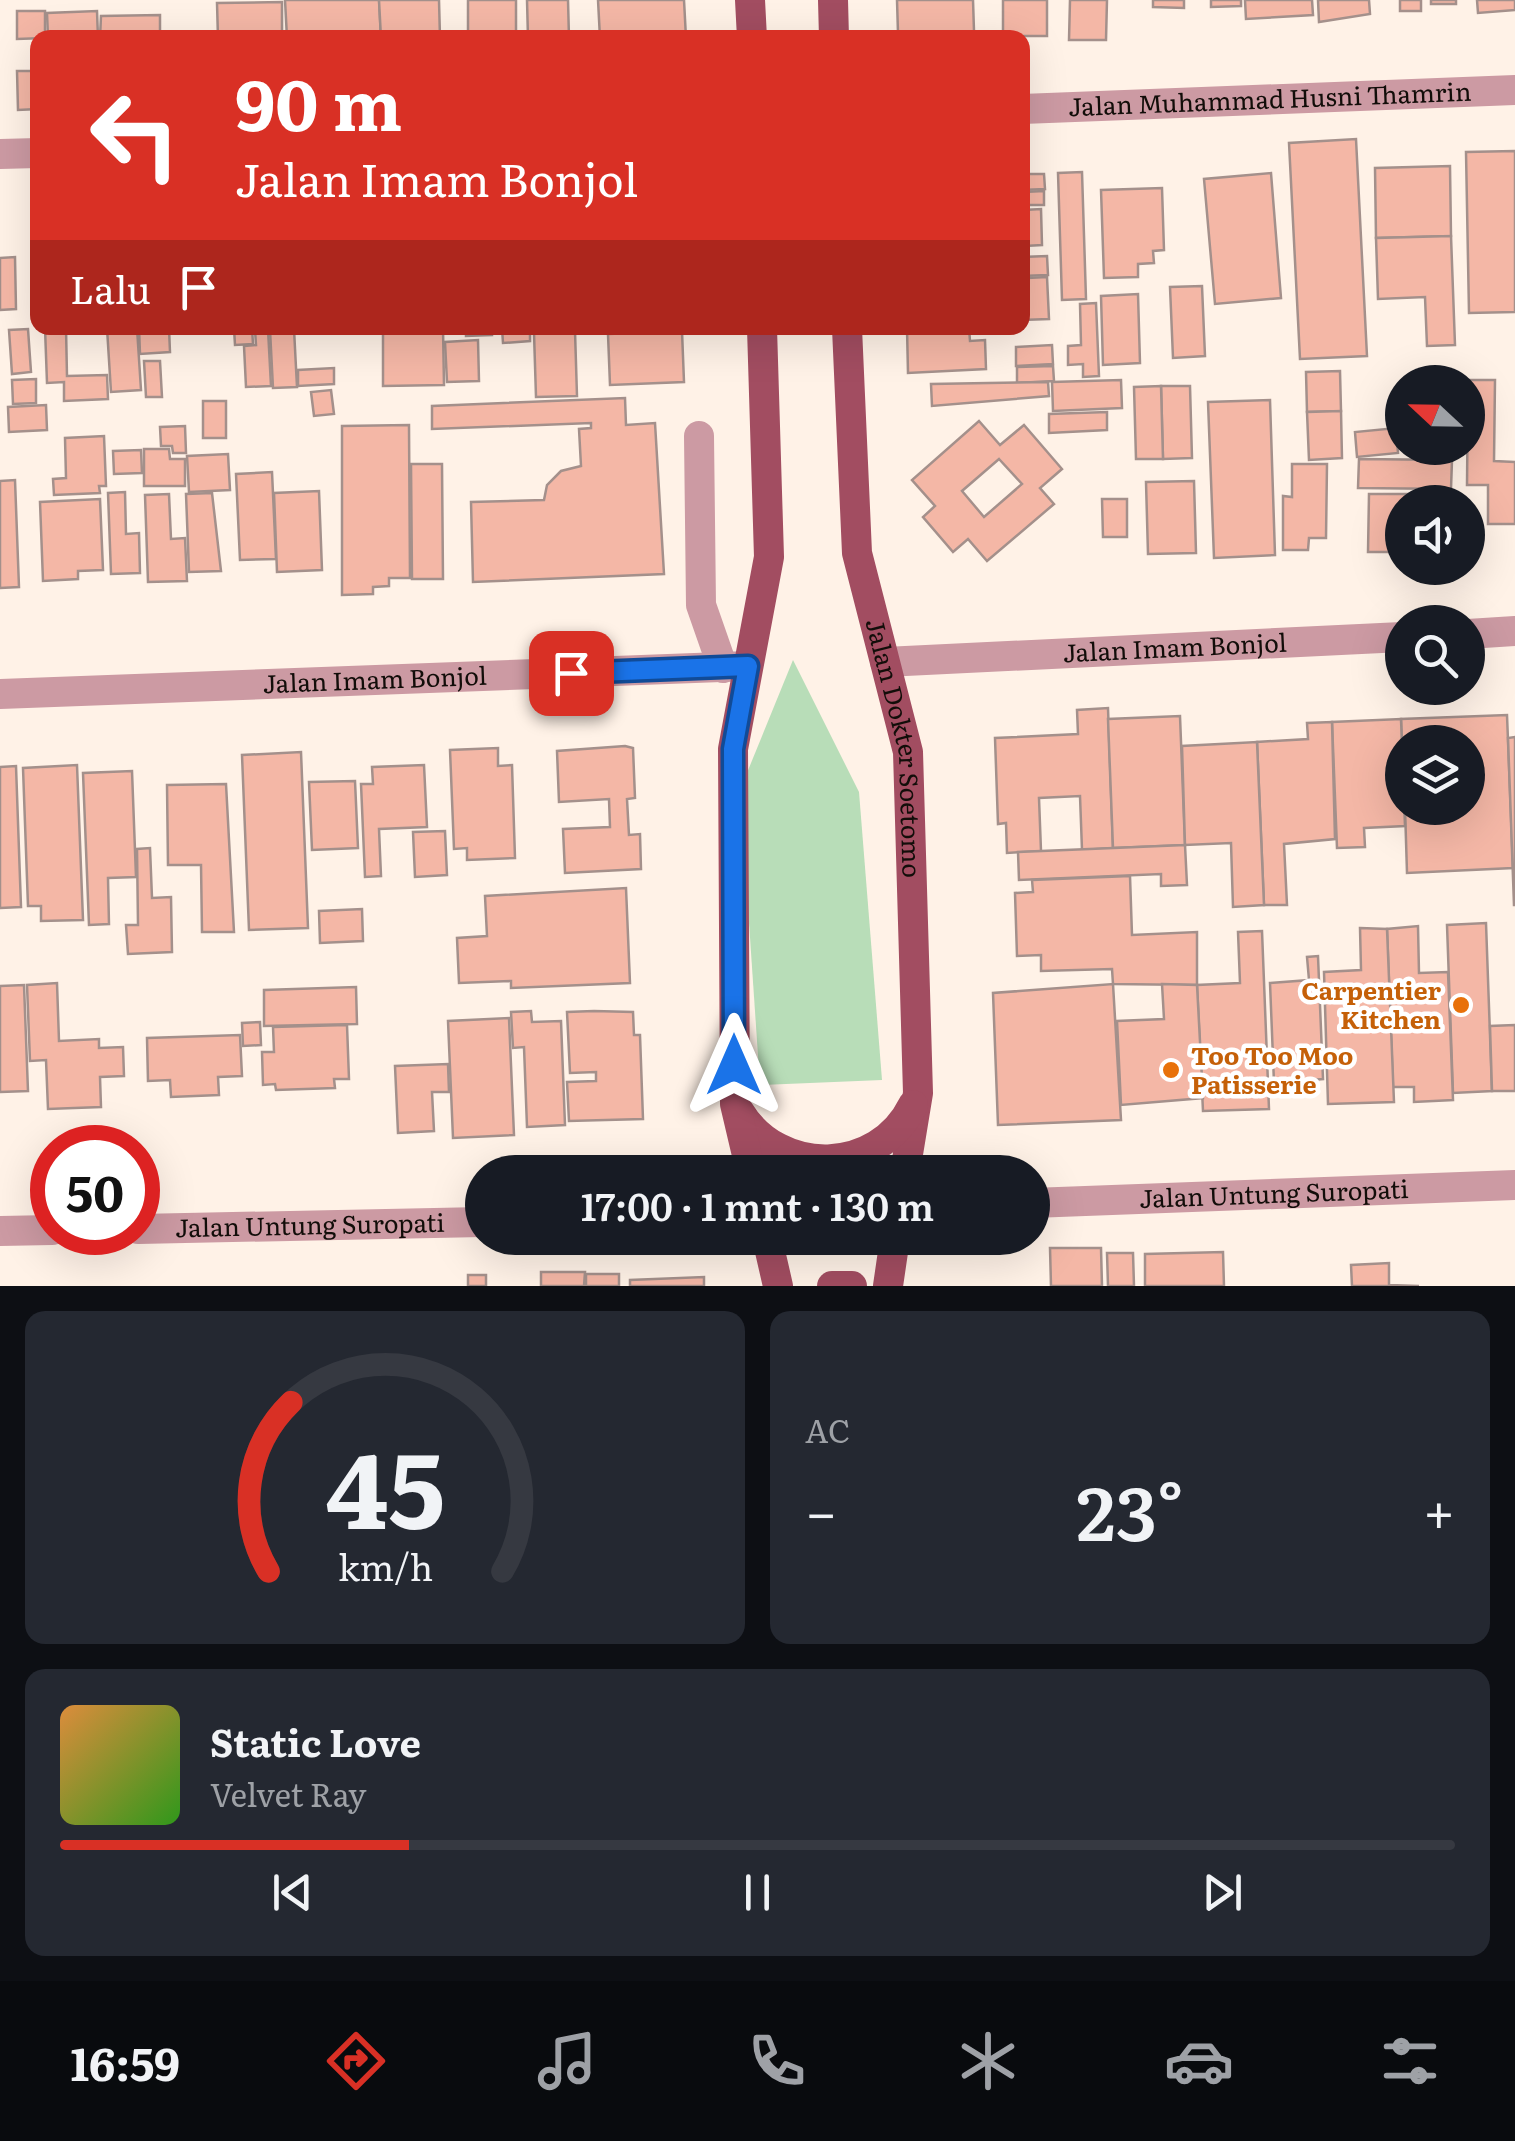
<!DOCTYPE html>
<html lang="id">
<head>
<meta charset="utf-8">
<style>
	:root { --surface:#171b24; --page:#242831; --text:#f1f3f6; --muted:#9ea1a6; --line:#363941; --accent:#d93025 }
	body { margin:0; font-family:Literata,serif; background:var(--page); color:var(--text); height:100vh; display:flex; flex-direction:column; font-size:38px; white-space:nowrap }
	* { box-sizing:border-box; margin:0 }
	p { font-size:32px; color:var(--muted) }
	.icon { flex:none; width:55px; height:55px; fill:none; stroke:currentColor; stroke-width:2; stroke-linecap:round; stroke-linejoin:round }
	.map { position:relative; height:1286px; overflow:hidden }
	.side { display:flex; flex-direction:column; gap:25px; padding:25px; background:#0d0f14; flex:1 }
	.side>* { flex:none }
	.hud { position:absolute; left:30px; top:30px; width:1000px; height:305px; border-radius:20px; box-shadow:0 10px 40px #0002; background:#d93025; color:#fff; overflow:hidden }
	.needle { width:65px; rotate:292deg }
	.fabs { position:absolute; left:1385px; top:365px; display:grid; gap:20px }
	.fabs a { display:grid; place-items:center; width:100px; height:100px; border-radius:50%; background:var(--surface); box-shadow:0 10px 40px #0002; font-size:50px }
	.speed { position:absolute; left:30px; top:1125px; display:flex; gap:20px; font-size:50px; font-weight:700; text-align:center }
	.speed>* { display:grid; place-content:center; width:130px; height:130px; border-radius:50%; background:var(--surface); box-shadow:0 10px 40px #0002; line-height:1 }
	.speed .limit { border:15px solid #d22; background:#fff; color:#111 }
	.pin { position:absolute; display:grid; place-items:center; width:85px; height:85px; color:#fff; margin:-42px; border-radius:20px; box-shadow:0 5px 15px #0006 }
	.me { position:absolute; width:110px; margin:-55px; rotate:0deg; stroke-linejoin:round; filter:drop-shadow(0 0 8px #0008) }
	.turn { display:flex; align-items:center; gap:35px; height:210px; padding:0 40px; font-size:45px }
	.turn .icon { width:130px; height:130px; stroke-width:2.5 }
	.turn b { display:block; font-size:70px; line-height:85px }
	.then { display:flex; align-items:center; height:95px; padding:0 40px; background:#0003; gap:20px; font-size:38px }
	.big { font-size:75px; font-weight:600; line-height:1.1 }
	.side .widget { flex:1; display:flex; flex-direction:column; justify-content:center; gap:15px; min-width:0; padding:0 35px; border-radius:20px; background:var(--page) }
	.side .dial { align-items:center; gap:0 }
	.dial svg { height:260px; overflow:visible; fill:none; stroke:var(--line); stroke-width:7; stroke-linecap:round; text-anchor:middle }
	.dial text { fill:var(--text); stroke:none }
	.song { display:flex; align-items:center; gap:30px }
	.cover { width:120px; height:120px; border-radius:15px; background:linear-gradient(135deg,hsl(30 70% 55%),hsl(110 70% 35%)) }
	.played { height:10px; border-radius:5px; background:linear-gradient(90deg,var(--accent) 25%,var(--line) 25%) }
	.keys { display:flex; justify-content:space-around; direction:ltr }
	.heat { display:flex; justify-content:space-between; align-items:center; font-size:55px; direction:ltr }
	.side .tiles { flex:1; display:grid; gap:25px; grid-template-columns:1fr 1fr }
	.widget:last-child { grid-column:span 2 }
	.trip { position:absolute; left:465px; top:1155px; width:585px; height:100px; border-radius:50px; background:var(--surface); box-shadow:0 10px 40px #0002; font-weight:600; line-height:100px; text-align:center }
	.menu { display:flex; height:160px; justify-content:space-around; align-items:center; background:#090b0e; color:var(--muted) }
	.menu .icon { width:70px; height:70px }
	.menu .current { color:var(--accent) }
	.menu b { font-size:45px; color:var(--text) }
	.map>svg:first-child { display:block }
</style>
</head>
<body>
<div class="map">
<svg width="1515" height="1286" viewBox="0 0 1515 1286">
	<rect width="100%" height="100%" fill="#fff2e7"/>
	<polygon fill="#b8ddb8" points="793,660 859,792 882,1080 760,1085 740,790"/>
	<g fill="#f4b7a6" stroke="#a4908b" stroke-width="2.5" fill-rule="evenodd">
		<polygon points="285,0 379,0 381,38 287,38"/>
		<polygon points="379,0 439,0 440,38 381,38"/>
		<rect x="468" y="0" width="48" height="38"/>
		<polygon points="527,0 568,0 569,38 528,38"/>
		<polygon points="598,0 684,0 686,38 600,38"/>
		<polygon points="897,0 973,0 974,31 898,33"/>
		<rect x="1003" y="0" width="44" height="36"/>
		<polygon points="1070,0 1107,0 1106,40 1069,40"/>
		<polygon points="1153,0 1184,0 1184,8 1153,7"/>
		<polygon points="1211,0 1241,0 1241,6 1211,7"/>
		<polygon points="1245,0 1312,0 1313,15 1246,19"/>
		<polygon points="1318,0 1369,0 1370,14 1319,22"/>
		<rect x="1400" y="0" width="21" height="11"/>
		<rect x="1431" y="0" width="25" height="4"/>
		<polygon points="1477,0 1515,0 1515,10 1478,13"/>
		<polygon points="282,2 282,38 218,38 217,3"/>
		<polygon points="17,11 45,11 45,38 17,39"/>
		<polygon points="97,11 98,38 48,38 47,13"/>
		<polygon points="160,15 160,38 100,38 101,16"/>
		<polygon points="17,71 38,71 38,109 18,110"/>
		<polygon points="1356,139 1367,356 1300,359 1289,143"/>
		<polygon points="1515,151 1515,312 1469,313 1466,152"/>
		<polygon points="1450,166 1451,236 1376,238 1375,168"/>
		<polygon points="1082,172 1086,299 1062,300 1058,173"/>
		<polygon points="1271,173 1281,298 1215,304 1204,179"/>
		<polygon points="1022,174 1044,174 1045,189 1022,190"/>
		<polygon points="1162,188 1164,250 1153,251 1154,263 1138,264 1138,277 1104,278 1101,190"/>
		<polygon points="1044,191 1044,205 1023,205 1023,192"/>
		<polygon points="1041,209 1042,245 1025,246 1024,210"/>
		<polygon points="1451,236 1455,345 1427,346 1425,297 1378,299 1376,238"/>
		<polygon points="1047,256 1048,275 1022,276 1022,257"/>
		<polygon points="15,257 16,309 0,310 0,258"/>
		<polygon points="1047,277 1049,319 1022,320 1027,278"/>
		<polygon points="1202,286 1205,356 1173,358 1170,287"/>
		<polygon points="1138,294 1140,363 1103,365 1101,296"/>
		<polygon points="1096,303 1099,376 1083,377 1083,364 1068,365 1068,346 1081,345 1080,304"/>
		<polygon points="45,328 66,328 67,376 107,375 108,399 64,401 64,382 47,383"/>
		<polygon points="107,328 137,328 141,390 111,392"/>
		<polygon points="139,328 169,328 170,352 140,354"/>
		<polygon points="234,328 252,328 253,344 235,345"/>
		<polygon points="383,328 443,328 444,385 383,386"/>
		<polygon points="466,328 492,328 492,335 466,336"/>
		<polygon points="502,328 530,328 530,341 503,343"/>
		<polygon points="907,328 969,328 970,341 985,340 986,369 908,373"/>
		<polygon points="28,329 31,372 12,374 9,330"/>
		<polygon points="268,329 271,386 246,387 244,346 256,345 255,330"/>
		<polygon points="294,329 297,387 273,388 270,330"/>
		<polygon points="575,331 577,396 536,397 534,333"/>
		<polygon points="682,331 684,382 610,385 608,334"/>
		<polygon points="478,340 479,381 447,382 445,342"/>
		<polygon points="1052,345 1053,364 1016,366 1016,347"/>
		<polygon points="144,361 160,361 162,397 146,397"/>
		<polygon points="1053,366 1054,381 1017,383 1017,367"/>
		<polygon points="334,368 334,384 298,386 298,370"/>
		<polygon points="1340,371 1341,411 1307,412 1306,372"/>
		<polygon points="36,379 36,403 13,404 12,380"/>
		<polygon points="1121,380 1122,408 1053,411 1052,382"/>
		<polygon points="1468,380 1495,380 1494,461 1515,462 1515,524 1488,524 1488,485 1467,485"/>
		<polygon points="1048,382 1049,396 932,406 931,384"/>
		<polygon points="1161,386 1190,386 1192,458 1163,459"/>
		<polygon points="1161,386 1163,459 1136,459 1134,387"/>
		<polygon points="331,390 334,414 314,416 311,392"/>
		<polygon points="625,398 626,425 655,423 664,574 473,582 471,502 544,500 547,485 561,471 581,466 579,429 591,428 591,423 432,429 432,406"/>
		<polygon points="1270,400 1275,555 1214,558 1208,402"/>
		<rect x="203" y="401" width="23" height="37"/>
		<polygon points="46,405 47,430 9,432 8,407"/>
		<polygon points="1341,411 1342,458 1309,460 1307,412"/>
		<polygon points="1107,412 1107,430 1049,433 1049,414"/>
		<path d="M 979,421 L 1000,445 L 1024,425 L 1062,469 L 1040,488 L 1054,504 L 987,561 L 968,539 L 953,552 L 923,517 L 935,506 L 912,480 ZM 999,459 L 1022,484 L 984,517 L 962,491 Z"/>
		<polygon points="409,425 410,578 389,578 389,586 373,587 373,594 342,595 342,426"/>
		<polygon points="185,426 186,453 173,453 172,446 161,446 160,427"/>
		<polygon points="1396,428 1398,453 1357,457 1355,432"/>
		<polygon points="104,436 106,486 99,486 100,493 54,495 53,479 66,478 65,438"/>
		<polygon points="144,449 169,449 170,459 185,459 185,486 144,486"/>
		<polygon points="141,450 142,473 114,474 113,451"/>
		<polygon points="228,454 230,490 189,492 187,456"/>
		<polygon points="1359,459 1452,460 1451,489 1358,488"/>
		<polygon points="411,464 442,464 443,579 412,579"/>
		<polygon points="1292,464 1327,464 1326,538 1309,538 1308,550 1283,550 1283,496 1292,497"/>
		<polygon points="272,472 276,559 240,560 236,474"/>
		<polygon points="15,480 19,587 0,588 0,481"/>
		<polygon points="1194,481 1196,553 1148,554 1146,482"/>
		<polygon points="319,491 322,570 277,572 274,493"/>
		<polygon points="125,492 126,534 139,533 140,573 111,574 108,493"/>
		<polygon points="212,493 221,571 189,572 186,494"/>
		<polygon points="169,494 171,539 185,538 187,581 148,582 145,495"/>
		<polygon points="1369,494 1445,494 1444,502 1402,502 1402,552 1368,552"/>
		<polygon points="100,499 103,570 78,571 78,579 43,581 40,502"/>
		<polygon points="1102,499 1127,499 1127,537 1103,537"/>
		<polygon points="1108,708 1113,848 1082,850 1080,796 1039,798 1041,851 1007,853 1006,823 998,824 995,738 1078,734 1077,710"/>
		<polygon points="1507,715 1513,868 1407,873 1405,808 1468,808 1468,742 1402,742 1402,751 1401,719"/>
		<polygon points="1180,716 1185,845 1113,848 1108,719"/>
		<polygon points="1401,719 1405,826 1364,828 1365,847 1337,848 1332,722"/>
		<polygon points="1332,722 1335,839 1284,844 1287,905 1264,905 1257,742 1308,739 1307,723"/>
		<polygon points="1515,737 1515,905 1514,905 1508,738"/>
		<polygon points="1257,742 1264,905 1233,907 1231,843 1185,845 1182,746"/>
		<polygon points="625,746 633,748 635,798 627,799 629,835 640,834 641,869 565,873 563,829 610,827 609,799 559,802 557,751"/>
		<polygon points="498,748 498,766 512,765 515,858 467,860 467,848 454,849 450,750"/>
		<polygon points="301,752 308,928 249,930 242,755"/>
		<polygon points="77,765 83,920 41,921 41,906 28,906 23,768"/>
		<polygon points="424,765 427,827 379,829 381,876 365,877 361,784 373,784 372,767"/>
		<polygon points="16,766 21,907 0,908 0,767"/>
		<polygon points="132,771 136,877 108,878 109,924 89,925 83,773"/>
		<polygon points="355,781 358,848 312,850 309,782"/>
		<polygon points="226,784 234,932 202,932 201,865 168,865 167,785"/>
		<polygon points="445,831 447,875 415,877 413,832"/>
		<polygon points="1185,845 1187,885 1161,886 1161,874 1019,880 1018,852"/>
		<polygon points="150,848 152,898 171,897 172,952 128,954 126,925 138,925 137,849"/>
		<polygon points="1130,876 1132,935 1197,932 1197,985 1113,984 1112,969 1041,971 1041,955 1017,956 1015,893 1033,892 1032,880"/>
		<polygon points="626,888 630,983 511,988 511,981 459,983 457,938 487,936 485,896"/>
		<polygon points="362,909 363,941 320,943 319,911"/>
		<polygon points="1486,923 1492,1091 1453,1093 1447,925"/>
		<polygon points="1418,926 1419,973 1448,972 1453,1100 1414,1102 1414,1087 1393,1087 1387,929"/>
		<polygon points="1360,928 1387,929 1394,1102 1328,1104 1324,972 1361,970"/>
		<polygon points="1262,931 1269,1109 1203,1111 1197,985 1240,983 1238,932"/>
		<polygon points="1318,956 1323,1079 1274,1083 1270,983 1309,980 1307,957"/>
		<polygon points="57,983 59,1041 99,1039 99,1048 123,1047 124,1076 100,1077 101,1107 48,1109 46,1060 30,1061 27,985"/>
		<polygon points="1113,984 1121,1120 998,1125 993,993"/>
		<polygon points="1162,984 1197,985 1203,1098 1121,1105 1117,1021 1164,1019"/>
		<polygon points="24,985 28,1091 0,1092 0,986"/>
		<polygon points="356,987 357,1024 264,1026 264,990"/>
		<polygon points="531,1011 532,1022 561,1021 565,1125 527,1127 524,1047 513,1048 511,1012"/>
		<polygon points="594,1011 633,1012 634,1035 640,1035 643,1119 569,1121 567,1082 596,1081 596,1072 570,1073 567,1012"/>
		<polygon points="509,1018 514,1135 453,1138 448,1021"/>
		<polygon points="260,1022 261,1045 243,1046 242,1023"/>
		<polygon points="347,1025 349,1079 334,1079 335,1088 276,1090 275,1084 263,1085 262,1052 274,1052 273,1027"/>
		<polygon points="1515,1025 1515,1091 1492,1091 1490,1026"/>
		<polygon points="240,1035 242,1076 218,1077 219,1095 171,1097 170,1080 148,1081 147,1038"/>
		<polygon points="448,1064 449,1092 432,1092 434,1131 398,1133 395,1066"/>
		<polygon points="1050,1248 1101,1248 1102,1286 1051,1286"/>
		<polygon points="1223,1252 1224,1286 1145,1286 1145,1254"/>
		<polygon points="1107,1253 1133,1253 1134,1286 1108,1286"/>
		<polygon points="1389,1263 1389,1285 1419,1286 1352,1286 1351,1265"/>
		<polygon points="541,1272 585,1272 584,1286 541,1286"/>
		<rect x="586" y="1274" width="33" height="12"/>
		<rect x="468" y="1275" width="18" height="11"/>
		<polygon points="704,1277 704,1286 630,1286 630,1280"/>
	</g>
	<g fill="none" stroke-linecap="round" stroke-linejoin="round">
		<g stroke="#cc9aa3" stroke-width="30">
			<path id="s1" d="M 1022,109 L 1515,90"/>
			<polyline points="0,154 38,153"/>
			<polyline points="699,436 701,605 723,668"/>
			<polyline points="1468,634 1515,631"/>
			<path id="s2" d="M 885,662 L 1402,637"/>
			<path id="s3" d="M 0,694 L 748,666"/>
			<path id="s4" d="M 1032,1203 L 1515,1185"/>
			<path id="s5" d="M 138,1229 L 482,1222"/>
			<polyline points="0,1231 52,1230"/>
		</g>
		<g stroke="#a24d61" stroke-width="30">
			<polyline points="750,0 752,38"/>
			<polyline points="833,0 834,38"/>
			<path id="s6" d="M 847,328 L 857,553 L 908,752 L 918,1093 L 905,1172"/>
			<path d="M 739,1111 C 779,1177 878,1176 913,1105"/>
			<polyline points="751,1172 735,1104 733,749 769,557 762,328"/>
			<polyline points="767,1238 778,1286"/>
			<polyline points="832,1286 852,1286"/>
			<polyline points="888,1286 895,1238"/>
		</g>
	</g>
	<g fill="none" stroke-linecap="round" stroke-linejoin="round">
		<g stroke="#114b97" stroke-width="25">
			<polyline id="route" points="571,673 748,666 733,749 734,1065"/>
		</g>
		<use href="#route" stroke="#1a73e8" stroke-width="18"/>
	</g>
	<g fill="#e8710a" stroke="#fff" stroke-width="4">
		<circle cx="1461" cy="1005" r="10"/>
		<circle cx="1171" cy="1070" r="10"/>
	</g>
	<g text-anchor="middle" stroke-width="9" stroke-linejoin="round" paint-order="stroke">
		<g font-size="25" fill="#120d09" stroke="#fff">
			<text dy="9" stroke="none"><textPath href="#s1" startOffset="248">Jalan Muhammad Husni Thamrin</textPath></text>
			<text dy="9" stroke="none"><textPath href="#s2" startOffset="290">Jalan Imam Bonjol</textPath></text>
			<text dy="9" stroke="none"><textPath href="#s3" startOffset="375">Jalan Imam Bonjol</textPath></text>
			<text dy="9" stroke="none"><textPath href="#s6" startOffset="425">Jalan Dokter Soetomo</textPath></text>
			<text dy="9" stroke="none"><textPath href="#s4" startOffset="242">Jalan Untung Suropati</textPath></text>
			<text dy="9" stroke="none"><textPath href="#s5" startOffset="172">Jalan Untung Suropati</textPath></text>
		</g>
		<g font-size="25" font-weight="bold" fill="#c56008" stroke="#fff" text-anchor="end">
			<text x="1441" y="1000">Carpentier<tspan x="1441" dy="29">Kitchen</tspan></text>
			<text x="1191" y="1065" text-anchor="start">Too Too Moo<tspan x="1191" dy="29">Patisserie</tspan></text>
		</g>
	</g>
</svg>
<div class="fabs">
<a><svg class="needle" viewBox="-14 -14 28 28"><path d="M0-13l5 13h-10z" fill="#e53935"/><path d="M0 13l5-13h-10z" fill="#9ea1a6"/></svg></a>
<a><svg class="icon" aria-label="sound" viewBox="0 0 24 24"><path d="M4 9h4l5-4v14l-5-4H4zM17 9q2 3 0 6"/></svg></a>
<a><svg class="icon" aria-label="search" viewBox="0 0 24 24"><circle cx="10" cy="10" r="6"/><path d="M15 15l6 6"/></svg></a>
<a><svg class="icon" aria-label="layers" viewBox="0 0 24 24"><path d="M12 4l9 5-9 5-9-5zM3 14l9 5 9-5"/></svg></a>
</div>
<div class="speed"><div class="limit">50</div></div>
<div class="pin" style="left:571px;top:673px;background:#d93025"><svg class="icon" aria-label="arrive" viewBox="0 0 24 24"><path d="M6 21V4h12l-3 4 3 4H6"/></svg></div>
<svg class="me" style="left:734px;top:1065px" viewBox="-20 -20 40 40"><path d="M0-17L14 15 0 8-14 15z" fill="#1a73e8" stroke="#fff" stroke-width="4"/></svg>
<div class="trip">17:00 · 1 mnt · 130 m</div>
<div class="hud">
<div class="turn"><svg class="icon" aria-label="left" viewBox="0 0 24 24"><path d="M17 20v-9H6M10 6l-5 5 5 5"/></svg><div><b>90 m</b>Jalan Imam Bonjol</div></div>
<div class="then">Lalu<svg class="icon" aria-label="arrive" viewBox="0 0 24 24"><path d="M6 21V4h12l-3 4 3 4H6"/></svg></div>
</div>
</div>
<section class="side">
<div class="tiles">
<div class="widget dial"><svg viewBox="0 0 100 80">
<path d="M14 69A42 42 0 1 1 86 69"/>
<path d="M14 69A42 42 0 0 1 21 17" stroke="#d93025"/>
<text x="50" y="56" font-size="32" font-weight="700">45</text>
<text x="50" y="72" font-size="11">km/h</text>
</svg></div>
<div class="widget"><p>AC</p>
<div class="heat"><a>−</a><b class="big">23°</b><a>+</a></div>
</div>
<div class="widget">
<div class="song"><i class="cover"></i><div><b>Static Love</b><p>Velvet Ray</p></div></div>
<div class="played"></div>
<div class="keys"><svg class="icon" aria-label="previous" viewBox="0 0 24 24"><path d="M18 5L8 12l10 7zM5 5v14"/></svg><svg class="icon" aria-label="pause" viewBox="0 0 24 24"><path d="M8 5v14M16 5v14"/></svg><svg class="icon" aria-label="next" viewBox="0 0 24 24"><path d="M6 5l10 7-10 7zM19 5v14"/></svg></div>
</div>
</div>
</section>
<nav class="menu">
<b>16:59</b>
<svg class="icon current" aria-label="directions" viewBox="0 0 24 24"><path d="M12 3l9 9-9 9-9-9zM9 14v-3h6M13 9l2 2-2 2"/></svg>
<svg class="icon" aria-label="music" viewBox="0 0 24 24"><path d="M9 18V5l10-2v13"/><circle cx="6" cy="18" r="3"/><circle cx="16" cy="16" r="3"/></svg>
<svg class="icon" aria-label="phone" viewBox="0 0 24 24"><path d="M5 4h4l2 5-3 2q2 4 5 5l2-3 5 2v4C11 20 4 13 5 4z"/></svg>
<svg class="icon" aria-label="climate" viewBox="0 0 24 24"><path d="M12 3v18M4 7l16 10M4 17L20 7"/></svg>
<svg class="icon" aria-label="car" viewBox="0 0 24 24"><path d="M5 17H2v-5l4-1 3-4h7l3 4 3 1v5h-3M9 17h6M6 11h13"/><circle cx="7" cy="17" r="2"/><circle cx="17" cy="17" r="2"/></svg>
<svg class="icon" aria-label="filters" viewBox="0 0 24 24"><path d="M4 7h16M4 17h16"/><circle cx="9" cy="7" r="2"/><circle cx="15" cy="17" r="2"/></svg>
</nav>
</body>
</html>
